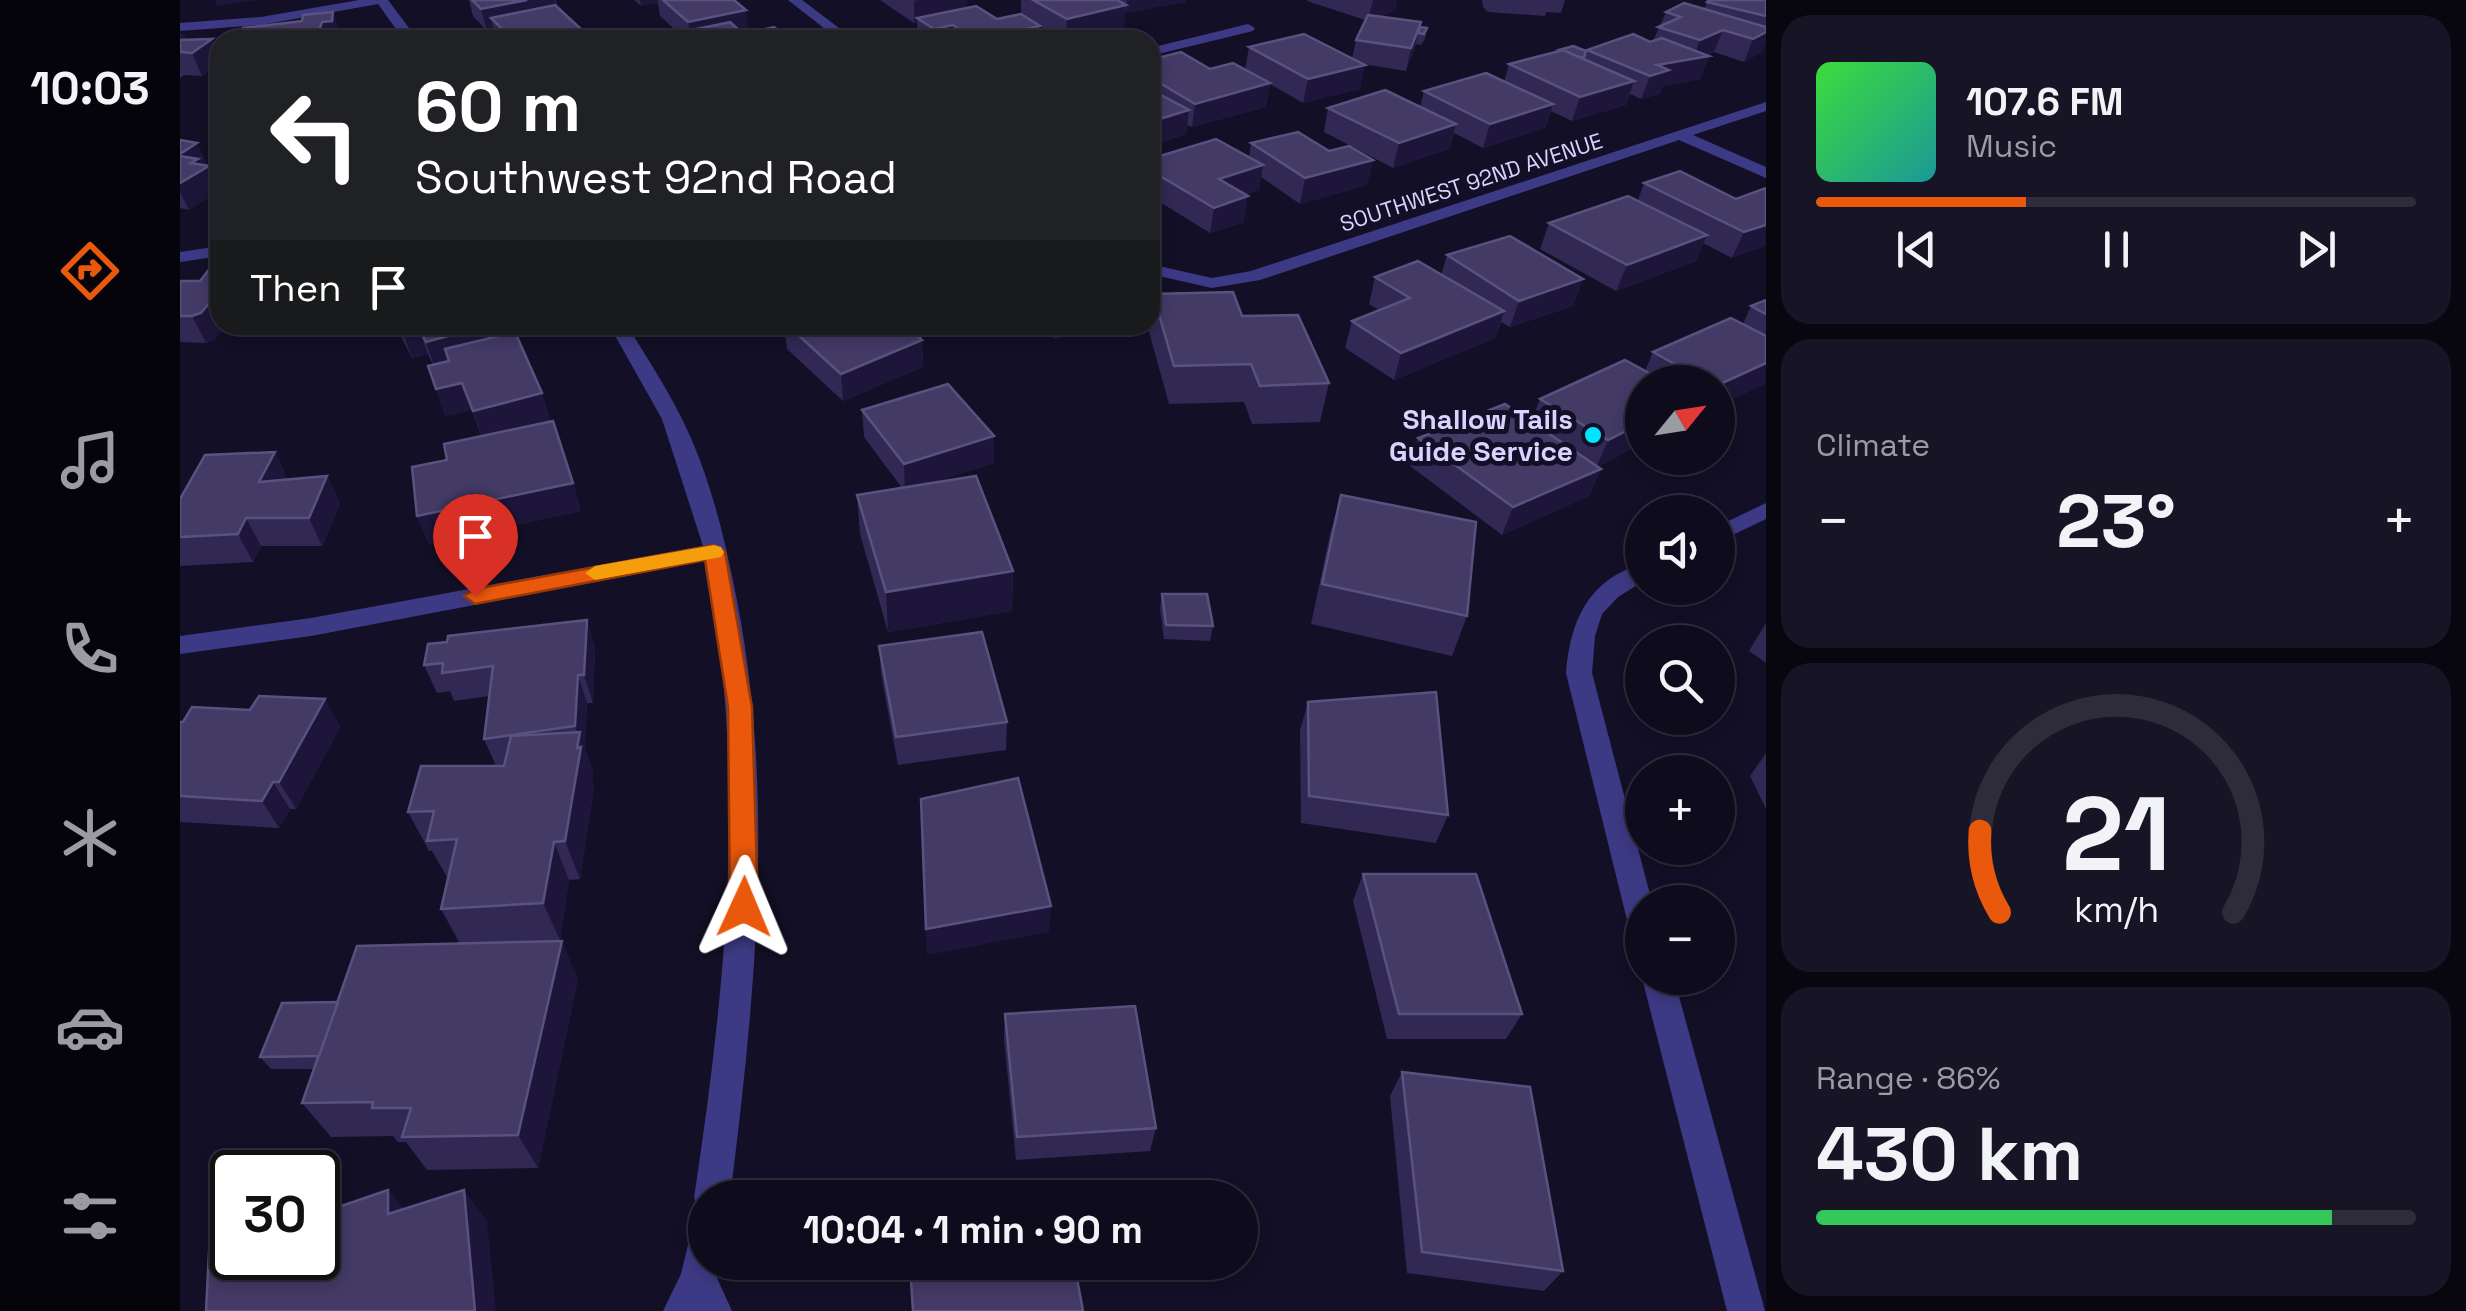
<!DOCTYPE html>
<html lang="en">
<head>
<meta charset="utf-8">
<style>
	:root { --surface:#0e0b1c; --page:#171425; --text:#f1f3f6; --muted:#9b9ba3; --line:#2e2b3b; --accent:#ea580c }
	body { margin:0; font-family:"Space Grotesk",sans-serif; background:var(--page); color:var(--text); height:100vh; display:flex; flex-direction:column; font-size:38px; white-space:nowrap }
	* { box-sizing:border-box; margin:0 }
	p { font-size:32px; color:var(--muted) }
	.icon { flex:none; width:55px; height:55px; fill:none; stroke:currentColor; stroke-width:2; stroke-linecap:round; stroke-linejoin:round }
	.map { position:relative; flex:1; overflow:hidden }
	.details { display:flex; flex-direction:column; gap:15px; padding:15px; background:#08060f; width:700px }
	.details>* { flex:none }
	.guide { position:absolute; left:30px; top:30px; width:950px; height:305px; border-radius:30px; box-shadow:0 5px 15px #0003,0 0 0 2px var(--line); background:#202124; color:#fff; overflow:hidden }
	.needle { width:65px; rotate:60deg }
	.buttons { position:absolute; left:1445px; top:365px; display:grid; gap:20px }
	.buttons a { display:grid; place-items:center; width:110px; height:110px; border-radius:50%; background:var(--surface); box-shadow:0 5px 15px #0003,0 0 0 2px var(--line); font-size:50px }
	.speed { position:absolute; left:30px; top:1150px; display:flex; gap:20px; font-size:50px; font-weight:700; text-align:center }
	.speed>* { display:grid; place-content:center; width:130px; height:130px; border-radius:50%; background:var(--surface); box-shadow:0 5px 15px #0003,0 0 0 2px var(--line); line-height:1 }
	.speed .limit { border:5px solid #111; border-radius:15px; background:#fff; color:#111 }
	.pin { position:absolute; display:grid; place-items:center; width:85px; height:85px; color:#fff; margin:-102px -42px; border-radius:50% 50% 50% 0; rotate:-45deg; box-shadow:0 0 10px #0007 }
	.pin .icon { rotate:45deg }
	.me { position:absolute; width:110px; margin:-55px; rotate:1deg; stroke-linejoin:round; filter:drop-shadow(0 0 8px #0008) }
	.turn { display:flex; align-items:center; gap:35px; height:210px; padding:0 40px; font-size:45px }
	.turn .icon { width:130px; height:130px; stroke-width:2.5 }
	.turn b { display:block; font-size:70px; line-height:85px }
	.then { display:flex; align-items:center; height:95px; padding:0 40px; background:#0003; gap:20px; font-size:38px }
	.big { font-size:75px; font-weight:600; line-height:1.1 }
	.details .card { flex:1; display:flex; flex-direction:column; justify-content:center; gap:15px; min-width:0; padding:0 35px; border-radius:30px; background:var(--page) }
	.details .dial { align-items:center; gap:0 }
	.dial svg { height:260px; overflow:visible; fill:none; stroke:var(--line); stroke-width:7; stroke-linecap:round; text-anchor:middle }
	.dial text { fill:var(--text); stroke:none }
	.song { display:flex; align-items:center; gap:30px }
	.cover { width:120px; height:120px; border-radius:15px; background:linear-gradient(135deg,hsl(120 70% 55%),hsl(180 70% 35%)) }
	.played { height:10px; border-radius:5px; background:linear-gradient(90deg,var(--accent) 35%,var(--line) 35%) }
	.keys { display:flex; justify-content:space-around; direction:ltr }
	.heat { display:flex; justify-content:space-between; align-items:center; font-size:55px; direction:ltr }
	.charge { height:15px; border-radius:8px; background:linear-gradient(90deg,#34c759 86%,var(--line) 0) }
	.trip { position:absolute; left:508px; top:1180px; width:570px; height:100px; border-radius:50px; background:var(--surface); box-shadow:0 5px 15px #0003,0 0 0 2px var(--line); font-weight:600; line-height:100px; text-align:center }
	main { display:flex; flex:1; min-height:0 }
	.tabs { display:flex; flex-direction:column; width:180px; justify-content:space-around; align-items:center; background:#06040b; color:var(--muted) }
	.tabs .icon { width:70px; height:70px }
	.tabs .selected { color:var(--accent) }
	.tabs b { font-size:45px; color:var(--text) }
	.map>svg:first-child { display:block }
</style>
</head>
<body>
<main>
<nav class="tabs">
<b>10:03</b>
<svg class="icon selected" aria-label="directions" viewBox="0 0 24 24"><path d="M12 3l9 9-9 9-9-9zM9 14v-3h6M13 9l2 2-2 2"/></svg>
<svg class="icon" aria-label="music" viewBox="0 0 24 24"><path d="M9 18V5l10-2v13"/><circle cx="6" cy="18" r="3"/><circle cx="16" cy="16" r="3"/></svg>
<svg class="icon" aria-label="phone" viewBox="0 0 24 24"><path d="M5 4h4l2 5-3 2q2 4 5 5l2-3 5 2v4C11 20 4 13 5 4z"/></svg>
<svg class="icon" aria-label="climate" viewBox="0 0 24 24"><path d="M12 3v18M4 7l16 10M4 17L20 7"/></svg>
<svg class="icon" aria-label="car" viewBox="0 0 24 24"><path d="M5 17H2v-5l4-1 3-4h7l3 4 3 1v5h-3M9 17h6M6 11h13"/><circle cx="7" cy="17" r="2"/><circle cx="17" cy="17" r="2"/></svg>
<svg class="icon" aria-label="filters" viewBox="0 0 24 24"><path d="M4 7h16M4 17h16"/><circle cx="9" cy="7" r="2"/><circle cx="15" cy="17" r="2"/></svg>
</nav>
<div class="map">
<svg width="1586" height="1311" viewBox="0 0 1586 1311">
	<rect width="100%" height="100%" fill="#130f26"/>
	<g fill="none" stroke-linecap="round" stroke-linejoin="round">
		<g fill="#3d3a85" fill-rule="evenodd">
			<polygon points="179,0 208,0 238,40 224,40 198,4 81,25 0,31 0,23 81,17"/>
			<polygon points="608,0 622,0 675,40 659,40"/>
			<polygon points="1068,24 1075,28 1073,31 970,56 970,48"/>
			<polygon points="1586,102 1586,111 1513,135 1586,167 1586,178 1499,140 1080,280 1032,288 970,274 970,264 1032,278 1071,271"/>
			<polygon points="40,246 40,256 0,262 0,252"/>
			<path d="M 429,325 L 447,325 C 465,355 485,385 501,417 C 526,466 541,523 552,576 C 597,781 576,991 550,1198 L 525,1198 L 525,1213 L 520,1210 L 514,1198 C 546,986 568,773 526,561 L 131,636 L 0,654 L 0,636 L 131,618 L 523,546 L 482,419 Z"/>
			<polygon points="1586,503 1586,519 1538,542 1538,526"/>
			<path d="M 1462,564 L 1462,582 L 1438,597 L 1422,614 L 1415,636 L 1412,673 L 1472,902 L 1462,902 L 1462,933 L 1451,929 L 1447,920 L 1386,673 C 1390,622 1408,579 1462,564 Z"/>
			<polygon points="1462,978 1494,978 1585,1311 1547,1311"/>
			<polygon points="525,1223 525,1262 540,1262 537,1278 552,1311 483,1311 501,1274 512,1228"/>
		</g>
	</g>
	<g fill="#312854">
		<polygon points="289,0 376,0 377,7 402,30 404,40 317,40 314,30 307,31 293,16"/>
		<polygon points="454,0 554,0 569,32 562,33 610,40 503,40 502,36 480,16 478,3 461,6"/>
		<polygon points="700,0 787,0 787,7 817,19 841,14 841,0 1006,0 1006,2 945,12 944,27 892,40 884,40 860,26 859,40 738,40 737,22 734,23"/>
		<polygon points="1127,0 1217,0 1215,10 1199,17 1247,28 1245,39 1241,45 1236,44 1226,71 1182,64 1180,89 1123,103 1090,84 1086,107 1012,127 1007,125 1006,134 970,146 970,60 1030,69 1065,70 1069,47 1172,59 1176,40 1185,20 1127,1"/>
		<polygon points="1302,0 1385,0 1381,13 1366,12 1365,16 1308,12 1303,7"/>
		<polygon points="1586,0 1586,43 1582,52 1564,62 1534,52 1528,55 1529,56 1520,79 1483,86 1480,94 1461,99 1450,94 1446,105 1392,121 1371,111 1365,128 1303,148 1274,133 1269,149 1213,168 1144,132 1148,108 1240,107 1244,91 1324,82 1329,64 1379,51 1379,50 1406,51 1407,50 1473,41 1486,12 1524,9 1527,2"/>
		<polygon points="0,33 6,40 40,58 40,63 22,76 4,75 0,78"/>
		<polygon points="0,140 9,210 0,208"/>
		<polygon points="1071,143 1149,151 1193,160 1187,185 1120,204 1081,177 1079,190 1065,195 1064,222 1030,233 970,196 970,159 1069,157"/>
		<polygon points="1464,183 1556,199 1586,188 1552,258 1523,243 1516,261 1436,291 1360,249 1369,223 1458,200"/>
		<polygon points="1267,255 1403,279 1393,306 1330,327 1321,322 1315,338 1214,380 1165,348 1172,321 1199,310 1189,304 1195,277 1261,275"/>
		<polygon points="0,281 40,325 46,325 34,340 26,343 0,342"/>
		<polygon points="973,294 1062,316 1149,383 1140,422 1072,424 1064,402 989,404 969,332"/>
		<polygon points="1586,300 1586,383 1538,406 1538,382 1462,382 1418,467 1421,469 1409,496 1322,535 1230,466 1238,438 1351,422 1360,399 1465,371 1473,352 1563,324 1571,306"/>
		<polygon points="215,325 326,325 329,334 362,393 370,421 344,427 393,483 401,511 249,544 237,516 267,460 301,436 292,410 265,416 253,365 248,354 232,358"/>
		<polygon points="604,325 681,325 683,329 742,340 743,367 663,401 607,349"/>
		<polygon points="861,325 923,325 875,339"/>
		<polygon points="682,410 814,436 814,463 750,483 833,571 832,611 708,632 680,534 677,495 722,488 684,437"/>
		<polygon points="95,452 108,480 147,476 160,504 142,546 81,546 73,562 0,566 0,499"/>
		<polygon points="1161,495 1287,616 1272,656 1131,624 1150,534"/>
		<polygon points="982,594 1033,626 1030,641 984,639 980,608"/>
		<polygon points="407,620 415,648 413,703 407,703 405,748 413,772 412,780 414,787 400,879 389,880 380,940 354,942 398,979 358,1168 247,1170 226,1142 218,1142 213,1136 151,1137 122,1103 134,1069 91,1069 80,1057 158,1002 280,944 261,909 268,879 252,851 249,851 228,812 316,766 304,739 309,696 274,701 270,691 257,693 244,665"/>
		<polygon points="1586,623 1586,663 1569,651"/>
		<polygon points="699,646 827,722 826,750 718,765 701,674"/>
		<polygon points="145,699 160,727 116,809 110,809 99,828 0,822 0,722"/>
		<polygon points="1128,702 1268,815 1256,843 1121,823 1120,730"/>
		<polygon points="1586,753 1586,809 1570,776"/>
		<polygon points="1183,874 1342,1014 1326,1039 1207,1039 1173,901"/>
		<polygon points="825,1014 976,1128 970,1151 836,1160 824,1039"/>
		<polygon points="1222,1072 1383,1271 1364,1291 1227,1273 1210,1096"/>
	</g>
	<g fill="#1d163a">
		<polygon points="35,0 77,0 37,6"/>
		<polygon points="347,0 375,0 379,16 311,18 314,30 307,31 301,9"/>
		<polygon points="460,0 478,0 478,3 461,6"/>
		<polygon points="738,0 787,0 787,11 737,18 737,22 734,23 734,1"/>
		<polygon points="947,0 1006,0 1006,2 946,13"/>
		<polygon points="1193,0 1217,0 1215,10 1188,21"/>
		<polygon points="946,5 944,27 892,40 886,40 887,19"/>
		<polygon points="566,10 569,32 530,40 511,40 508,22"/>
		<polygon points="153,12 160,34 160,40 136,40 142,22"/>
		<polygon points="1241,22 1235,45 1226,71 1231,48"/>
		<polygon points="773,25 773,40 754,40 754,29"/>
		<polygon points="860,26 859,40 795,40"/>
		<polygon points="402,30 404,40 356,40"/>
		<polygon points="1543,30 1534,52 1525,57 1529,56 1520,79 1483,86 1480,94 1461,99 1470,76 1477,65 1513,59 1520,40"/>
		<polygon points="1586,32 1586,43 1582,52 1564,62 1573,39"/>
		<polygon points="4,33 12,53 32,39 40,58 40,63 22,76 12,53 0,52 0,36"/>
		<polygon points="444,35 445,40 421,40"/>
		<polygon points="1185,65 1180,89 1123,103 1128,79"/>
		<polygon points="1454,81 1446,105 1392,121 1400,97"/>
		<polygon points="1090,83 1086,107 1012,127 1015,104"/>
		<polygon points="1373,104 1365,128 1303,148 1310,124"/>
		<polygon points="1009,110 1006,134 970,146 970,122"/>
		<polygon points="1276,124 1269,149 1213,168 1219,143"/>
		<polygon points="17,143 40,191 9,210 0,192 0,154"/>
		<polygon points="1193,160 1187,185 1120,204 1125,178"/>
		<polygon points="1083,165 1079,190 1036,204 1039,179"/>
		<polygon points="1068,196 1064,222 1030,233 1034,208"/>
		<polygon points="1586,225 1586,246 1552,258 1564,232"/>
		<polygon points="1527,235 1516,261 1436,291 1447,265"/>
		<polygon points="1403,279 1393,306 1330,327 1339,301"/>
		<polygon points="40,290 40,325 46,325 34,340 26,343 12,316"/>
		<polygon points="1324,311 1315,338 1214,380 1221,353"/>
		<polygon points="309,325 326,325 333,347 255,369 246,342"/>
		<polygon points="876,325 923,325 875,339"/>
		<polygon points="238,327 248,354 232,358 222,331"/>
		<polygon points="742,340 743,367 663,401 661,374"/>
		<polygon points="1586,363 1586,383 1538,406 1538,385"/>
		<polygon points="282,383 292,410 265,416 256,389"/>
		<polygon points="362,393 370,421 302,438 293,411"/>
		<polygon points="1462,423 1462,444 1416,468 1428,440"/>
		<polygon points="814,436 814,463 725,491 724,464"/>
		<polygon points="95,452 108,480 79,482"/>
		<polygon points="1421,469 1409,496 1322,535 1333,507"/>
		<polygon points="147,476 160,504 142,546 129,518"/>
		<polygon points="393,483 401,511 249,544 237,516"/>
		<polygon points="66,518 81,546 73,562 58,534"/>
		<polygon points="833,571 832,611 708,632 706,592"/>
		<polygon points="407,620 415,648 413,703 404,675"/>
		<polygon points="398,675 407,703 405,748 413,772 412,780 414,787 400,879 385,841 399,737 395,726"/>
		<polygon points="145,699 160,727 116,809 99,782"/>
		<polygon points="93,782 110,809 99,828 82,801"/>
		<polygon points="374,842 389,880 380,940 363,903"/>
		<polygon points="871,906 869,932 747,955 746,929"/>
		<polygon points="382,941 398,979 358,1168 338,1135"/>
		<polygon points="208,1190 235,1222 208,1214"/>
		<polygon points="284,1190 307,1221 316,1311 295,1311"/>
	</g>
	<g fill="#433a66" stroke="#5a527e" stroke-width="2.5">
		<polygon points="292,0 347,0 301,9"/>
		<polygon points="483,0 554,0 566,10 508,22"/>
		<polygon points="853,0 937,0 946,5 887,19"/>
		<polygon points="1529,0 1586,0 1586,16 1527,2"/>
		<polygon points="1504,3 1586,27 1586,32 1573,39 1543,30 1520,40 1478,27 1501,17 1486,12"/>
		<polygon points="375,5 402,30 356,40 333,40 311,18"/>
		<polygon points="796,6 817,19 841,14 860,26 795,40 773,25 754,29 737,18"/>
		<polygon points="153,12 152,21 142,22 136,40 60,40 63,28 122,21 123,15"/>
		<polygon points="1188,15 1241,22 1231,48 1176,40"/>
		<polygon points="550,22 563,34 594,27 610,40 511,40 502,32"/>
		<polygon points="1240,27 1247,28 1244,34 1238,33"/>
		<polygon points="438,30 444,35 421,40 416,34"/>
		<polygon points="1124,34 1185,65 1128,79 1069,47"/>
		<polygon points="1453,34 1470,42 1482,38 1529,56 1477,65 1489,70 1470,76 1407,50"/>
		<polygon points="32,39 12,53 0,52 0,40"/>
		<polygon points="1393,46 1406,51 1404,57 1401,58 1379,50"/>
		<polygon points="1383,50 1454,81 1400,97 1329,64"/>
		<polygon points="1001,52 1030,69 1053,63 1090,83 1015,104 970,77 970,60"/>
		<polygon points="1306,73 1373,104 1310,124 1244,91"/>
		<polygon points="970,89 1009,110 970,122"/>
		<polygon points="1205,90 1276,124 1219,143 1148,108"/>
		<polygon points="1118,132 1149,151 1169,146 1193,160 1125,178 1071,143"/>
		<polygon points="1036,139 1083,165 1039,179 1068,196 1034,208 970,170 970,159"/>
		<polygon points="0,140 17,143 0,154"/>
		<polygon points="0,156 18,159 11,163 29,166 0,183"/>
		<polygon points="1500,171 1556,199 1586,188 1586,225 1564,232 1464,183"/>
		<polygon points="1448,196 1527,235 1447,265 1369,223"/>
		<polygon points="1330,236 1403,279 1339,301 1267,255"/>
		<polygon points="1238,261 1324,311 1221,353 1172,321 1230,298 1195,277"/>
		<polygon points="31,267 40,267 40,290 21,313 12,316 0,316 0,281 20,281"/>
		<polygon points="1053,292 1062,316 1118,315 1149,383 1080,386 1071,364 994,366 973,294"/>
		<polygon points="1586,300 1586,314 1571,306"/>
		<polygon points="1551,318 1586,336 1586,363 1538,385 1538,382 1527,382 1473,352"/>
		<polygon points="219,325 309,325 246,342 238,327 222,331"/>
		<polygon points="607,325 681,325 683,329 695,325 727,325 742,340 661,374"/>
		<polygon points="335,332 362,393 293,411 282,383 256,389 248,366 269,361 265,349"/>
		<polygon points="1445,360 1486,382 1462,382 1462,423 1428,440 1360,399"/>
		<polygon points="768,384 814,436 724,464 682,410"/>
		<polygon points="1325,404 1421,469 1333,507 1238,438"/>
		<polygon points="373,421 393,483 237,516 232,467 267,460 264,444"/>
		<polygon points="95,452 79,482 147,476 129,518 66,518 58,534 0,537 0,499 25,455"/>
		<polygon points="796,476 833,571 706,592 677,495"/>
		<polygon points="1161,495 1296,522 1287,616 1142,584"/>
		<polygon points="982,594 1027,594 1033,626 986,625"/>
		<polygon points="407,620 404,675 398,675 395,726 304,739 313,666 262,673 263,663 244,665 248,644 267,642 268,636"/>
		<polygon points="802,632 827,722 716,737 699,646"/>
		<polygon points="1256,692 1268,815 1129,796 1128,702"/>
		<polygon points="79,696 145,699 99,782 93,782 82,801 0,796 0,722 3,722 12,707 70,710"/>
		<polygon points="400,732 397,748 401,747 385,841 374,842 363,903 261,909 277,839 247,841 254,811 228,812 241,766 324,766 331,736"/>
		<polygon points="838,778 871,906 746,929 741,799"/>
		<polygon points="1183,874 1296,874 1342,1014 1219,1014"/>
		<polygon points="382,941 338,1135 222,1137 231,1108 192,1108 193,1102 122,1103 177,946"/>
		<polygon points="158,1002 139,1056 80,1057 102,1003"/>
		<polygon points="955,1006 976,1128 837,1137 825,1014"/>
		<polygon points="1222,1072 1350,1087 1383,1271 1242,1252"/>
		<polygon points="208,1190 208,1214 284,1190 295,1311 26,1311 29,1252 52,1245 52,1258 138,1258 138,1214"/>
		<polygon points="740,1262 894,1262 903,1311 733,1311 730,1264"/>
	</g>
	<polygon fill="#ea580c" stroke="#983908" stroke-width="2.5" points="534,545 545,552 572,707 578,907 574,915 564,918 554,915 550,907 548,707 525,560 295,604 284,596 295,589"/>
	<polygon fill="#f59e0b" points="534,545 541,547 544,552 541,557 415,580 405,573 415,566"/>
	<circle fill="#00e5ff" stroke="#130f26" stroke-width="4" cx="1413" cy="435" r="10"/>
	<g text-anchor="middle" stroke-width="10" stroke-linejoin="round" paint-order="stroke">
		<g font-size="22" fill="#d9d4ff" stroke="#130f26">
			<text transform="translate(1291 182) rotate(-18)" y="8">SOUTHWEST 92ND AVENUE</text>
		</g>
		<g font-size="28" font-weight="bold" fill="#d9d4ff" stroke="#130f26" text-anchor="end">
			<text x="1393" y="429">Shallow Tails<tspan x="1393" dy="32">Guide Service</tspan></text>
		</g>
	</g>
</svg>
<div class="buttons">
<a><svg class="needle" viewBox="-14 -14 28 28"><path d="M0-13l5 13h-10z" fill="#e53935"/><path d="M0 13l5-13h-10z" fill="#9b9ba3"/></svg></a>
<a><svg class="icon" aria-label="sound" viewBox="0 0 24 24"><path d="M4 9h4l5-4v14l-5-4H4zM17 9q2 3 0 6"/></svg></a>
<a><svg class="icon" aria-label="search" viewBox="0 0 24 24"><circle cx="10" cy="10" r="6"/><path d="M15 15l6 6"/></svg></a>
<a>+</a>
<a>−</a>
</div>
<div class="speed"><div class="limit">30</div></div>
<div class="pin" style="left:295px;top:596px;background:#d93025"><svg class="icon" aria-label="arrive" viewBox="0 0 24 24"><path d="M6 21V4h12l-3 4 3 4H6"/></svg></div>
<svg class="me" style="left:564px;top:907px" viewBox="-20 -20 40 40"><path d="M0-17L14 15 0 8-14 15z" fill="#ea580c" stroke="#fff" stroke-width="4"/></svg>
<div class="trip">10:04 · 1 min · 90 m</div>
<div class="guide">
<div class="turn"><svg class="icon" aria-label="left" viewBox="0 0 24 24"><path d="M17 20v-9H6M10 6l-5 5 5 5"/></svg><div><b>60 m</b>Southwest 92nd Road</div></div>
<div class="then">Then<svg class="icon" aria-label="arrive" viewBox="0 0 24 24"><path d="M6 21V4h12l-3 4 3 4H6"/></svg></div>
</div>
</div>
<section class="details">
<div class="card">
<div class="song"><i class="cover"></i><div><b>107.6 FM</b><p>Music</p></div></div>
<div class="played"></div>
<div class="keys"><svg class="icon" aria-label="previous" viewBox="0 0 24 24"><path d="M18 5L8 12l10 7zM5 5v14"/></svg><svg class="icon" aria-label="pause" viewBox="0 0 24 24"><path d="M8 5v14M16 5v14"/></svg><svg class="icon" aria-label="next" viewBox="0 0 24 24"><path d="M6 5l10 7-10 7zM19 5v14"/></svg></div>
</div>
<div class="card"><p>Climate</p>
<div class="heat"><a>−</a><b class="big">23°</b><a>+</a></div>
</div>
<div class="card dial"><svg viewBox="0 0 100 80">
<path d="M14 69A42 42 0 1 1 86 69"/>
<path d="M14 69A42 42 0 0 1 8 44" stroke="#ea580c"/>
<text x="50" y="56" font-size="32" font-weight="700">21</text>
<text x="50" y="72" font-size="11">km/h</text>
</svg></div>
<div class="card"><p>Range · 86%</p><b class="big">430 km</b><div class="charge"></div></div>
</section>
</main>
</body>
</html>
